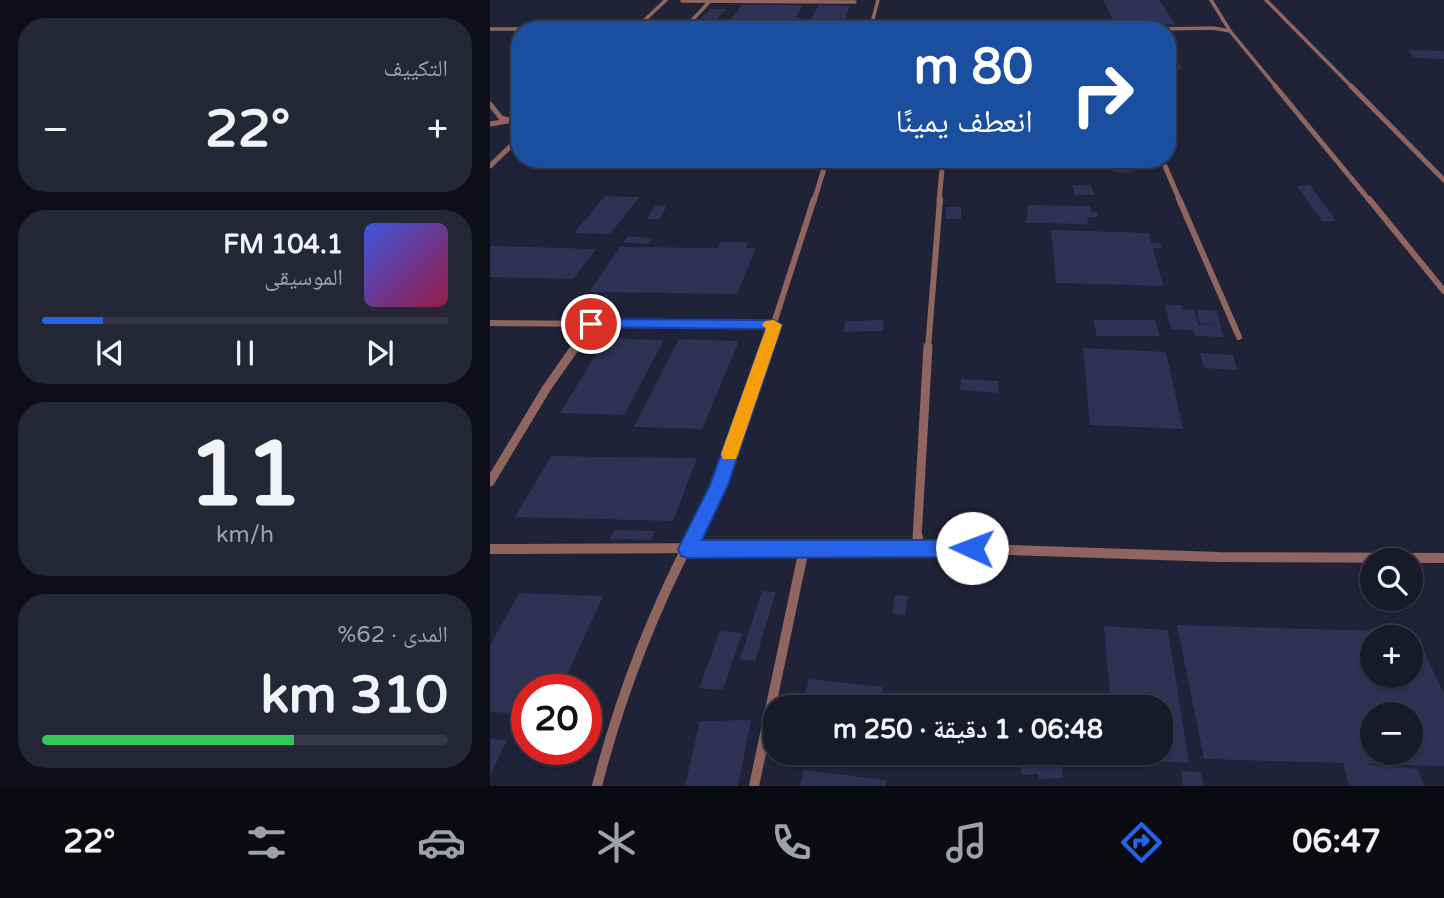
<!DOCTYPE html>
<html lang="ar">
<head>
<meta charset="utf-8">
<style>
	:root { --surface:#181a2a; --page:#252736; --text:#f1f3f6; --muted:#9fa1a8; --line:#363847; --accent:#2563eb }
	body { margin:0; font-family:"Varela Round","Noto Naskh Arabic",sans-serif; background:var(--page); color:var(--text); direction:rtl; height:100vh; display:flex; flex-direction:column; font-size:26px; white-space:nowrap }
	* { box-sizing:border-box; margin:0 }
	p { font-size:23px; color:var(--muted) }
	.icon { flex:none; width:38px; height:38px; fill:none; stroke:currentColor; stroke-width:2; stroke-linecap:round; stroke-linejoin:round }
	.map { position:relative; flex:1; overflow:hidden; direction:ltr }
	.sheet { display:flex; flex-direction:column; gap:18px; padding:18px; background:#0d0e17; width:490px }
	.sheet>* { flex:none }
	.banner { position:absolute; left:21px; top:21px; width:665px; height:147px; border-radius:28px; box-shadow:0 2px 5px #0004,0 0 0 2px var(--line); direction:rtl; background:#1a4fa0; color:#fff; overflow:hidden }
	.fabs { position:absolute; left:870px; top:548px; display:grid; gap:14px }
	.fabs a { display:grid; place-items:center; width:63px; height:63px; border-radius:50%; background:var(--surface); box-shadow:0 2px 5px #0004,0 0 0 2px var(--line); font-size:35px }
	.speed { position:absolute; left:21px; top:674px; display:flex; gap:14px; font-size:35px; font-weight:700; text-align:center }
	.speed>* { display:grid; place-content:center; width:91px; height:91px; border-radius:50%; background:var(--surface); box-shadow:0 2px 5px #0004,0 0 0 2px var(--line); line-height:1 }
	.speed .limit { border:10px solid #d22; background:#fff; color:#111 }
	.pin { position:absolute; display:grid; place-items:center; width:60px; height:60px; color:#fff; margin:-30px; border:4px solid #fff; border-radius:50%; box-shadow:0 2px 7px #0007 }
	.me { position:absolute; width:77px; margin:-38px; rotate:272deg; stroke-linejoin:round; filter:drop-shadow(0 0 5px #0008) }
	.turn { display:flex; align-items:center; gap:24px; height:147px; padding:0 28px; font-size:32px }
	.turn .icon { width:91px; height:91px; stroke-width:2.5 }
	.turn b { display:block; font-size:49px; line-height:60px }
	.big { font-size:52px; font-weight:700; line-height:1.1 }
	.sheet .widget { flex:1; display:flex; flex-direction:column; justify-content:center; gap:10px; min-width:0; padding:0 24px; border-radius:28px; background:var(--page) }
	.sheet .dial { align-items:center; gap:0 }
	.dial b { font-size:91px; line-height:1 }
	.song { display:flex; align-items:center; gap:21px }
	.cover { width:84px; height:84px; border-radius:10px; background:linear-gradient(135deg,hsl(230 70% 55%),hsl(340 70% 35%)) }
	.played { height:7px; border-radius:4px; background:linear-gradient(90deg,var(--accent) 15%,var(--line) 15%) }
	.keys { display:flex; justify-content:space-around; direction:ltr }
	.heat { display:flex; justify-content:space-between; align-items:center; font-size:38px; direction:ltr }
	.charge { height:10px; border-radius:5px; background:linear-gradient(90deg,#34c759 62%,var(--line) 0) }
	.trip { position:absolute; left:273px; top:695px; width:410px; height:70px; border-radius:28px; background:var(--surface); box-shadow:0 2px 5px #0004,0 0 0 2px var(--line); font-weight:700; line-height:70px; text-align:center; direction:rtl }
	.dock { display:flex; height:112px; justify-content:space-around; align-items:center; background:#0a0a11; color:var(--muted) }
	.dock .icon { width:49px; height:49px }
	.dock .current { color:var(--accent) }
	.dock b { font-size:32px; color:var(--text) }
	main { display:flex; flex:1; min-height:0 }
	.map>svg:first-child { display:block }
</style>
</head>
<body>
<main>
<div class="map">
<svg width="954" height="786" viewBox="0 0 954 786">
	<rect width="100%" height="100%" fill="#202238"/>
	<g fill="#2e3255" fill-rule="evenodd">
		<polygon points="613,0 669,0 685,24 625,24"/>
		<polygon points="252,5 301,5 313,6 305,18 311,18 307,24 238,23"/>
		<polygon points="329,5 360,6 353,24 319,23"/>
		<polygon points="221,9 236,9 222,23 207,22"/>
		<polygon points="677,42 692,69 687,69 688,71 677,71"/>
		<polygon points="916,50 954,51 954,59 925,58"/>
		<polygon points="623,159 640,159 642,173 624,172"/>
		<polygon points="114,164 123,164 120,169 95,170 97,167"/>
		<polygon points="582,185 601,185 604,195 585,195"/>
		<polygon points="820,185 846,221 832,221 807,186"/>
		<polygon points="115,196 149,197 120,234 84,233"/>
		<polygon points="177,205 170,219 157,219 165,206"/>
		<polygon points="538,205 600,206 602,212 607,212 607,217 597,217 598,224 536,223"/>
		<rect x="456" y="207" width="15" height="12"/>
		<polygon points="561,230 659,233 661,243 670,243 672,248 663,248 673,286 566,283"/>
		<polygon points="138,236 162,238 157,244 133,242"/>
		<polygon points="231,242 258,242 256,248 266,248 247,294 99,292 130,247 228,248"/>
		<polygon points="0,246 106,249 83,279 0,277"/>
		<polygon points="675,305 691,305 692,309 704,310 709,327 709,325 727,325 709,323 707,309 727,311 733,337 705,336 703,330 681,329"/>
		<polygon points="394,320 393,331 354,332 355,321"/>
		<polygon points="603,320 665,320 670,336 607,336"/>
		<polygon points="116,338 174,340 134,415 70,413"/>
		<polygon points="189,339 249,341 212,429 144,427"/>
		<polygon points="593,348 676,352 693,429 600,425"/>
		<polygon points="710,353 743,355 747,370 714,368"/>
		<polygon points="471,379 509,381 508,393 470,390"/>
		<polygon points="61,456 207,458 183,521 25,517"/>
		<polygon points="124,530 165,531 161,540 120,539"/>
		<polygon points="272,591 286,592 265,661 250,659"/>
		<polygon points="29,593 113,596 70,690 37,690 37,714 0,712 0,645"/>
		<polygon points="405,595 418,596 415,615 402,614"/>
		<path d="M 687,625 L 925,632 L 954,694 L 954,766 L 872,764 L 928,769 L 934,786 L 859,786 L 853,763 L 714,759 ZM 882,637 L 920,637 L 920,676 L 882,676 ZM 882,714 L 920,714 L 920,752 L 882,752 Z"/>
		<polygon points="614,626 678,630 699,763 625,758 625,752 670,752 670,707 621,707"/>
		<polygon points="230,631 252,633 233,690 209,688"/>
		<polygon points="319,679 393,687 389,707 312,707"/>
		<polygon points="261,720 248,786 195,786 210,721"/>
		<polygon points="0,739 17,740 0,776"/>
		<polygon points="529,752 569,752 573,778 549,779 548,774 532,775"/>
		<polygon points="314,770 397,780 396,786 310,786"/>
		<polygon points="691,771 711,772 714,786 693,786"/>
	</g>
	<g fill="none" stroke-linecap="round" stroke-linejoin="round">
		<g stroke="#8f655e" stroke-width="3.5">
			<polyline points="721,0 740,31 787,88"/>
			<polyline points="776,0 863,88"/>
			<polyline points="192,1 365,2"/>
			<polyline points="0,29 263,30"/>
			<polyline points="194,29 219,2"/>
			<polyline points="144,30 176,0"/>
			<polyline points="380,30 388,0"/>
			<polyline points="618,30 723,28 740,31"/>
		</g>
		<g stroke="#8f655e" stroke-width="5">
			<polyline points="785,86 880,201"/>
			<polyline points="861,86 954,180"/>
			<polyline points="0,104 11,118 30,123"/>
			<polyline points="0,124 18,121"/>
			<polyline points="672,159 690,201"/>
			<polyline points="0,166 30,137"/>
			<polyline points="324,201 337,159"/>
			<polyline points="449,201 453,159"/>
		</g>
		<g stroke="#8f655e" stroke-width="6">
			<polyline points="689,199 749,337"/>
			<polyline points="879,199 954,291"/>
			<polyline points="0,323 284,325"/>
			<polyline points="84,348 101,324"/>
			<polyline points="276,348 324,199"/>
			<polyline points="438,348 450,199"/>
		</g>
		<g stroke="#8f655e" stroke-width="9">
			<polyline points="0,482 56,389 86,346"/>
			<polyline points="201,539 229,485 277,346"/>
			<polyline points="427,539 438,346"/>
		</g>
		<g stroke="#8f655e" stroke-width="10">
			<polyline points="427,547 428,537"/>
			<polyline points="0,549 427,547 729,557 954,558"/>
			<path d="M 107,786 C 129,700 161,616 202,537"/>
			<polyline points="264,786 314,549"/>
		</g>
	</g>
	<polygon fill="#2563eb" stroke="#184099" stroke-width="2" points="101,319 284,320 292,325 238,485 212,540 482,540 489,542 492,548 489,555 482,557 198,558 191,556 188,549 220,485 276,329 96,327 94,324"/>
	<polygon fill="#f59e0b" points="284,320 292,325 248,454 246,459 233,459 231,454 276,328 272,325 275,321"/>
</svg>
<div class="fabs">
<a><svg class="icon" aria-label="search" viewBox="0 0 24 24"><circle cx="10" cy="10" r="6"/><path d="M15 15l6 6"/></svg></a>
<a>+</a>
<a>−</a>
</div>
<div class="speed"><div class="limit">20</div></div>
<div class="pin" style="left:101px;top:324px;background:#d93025"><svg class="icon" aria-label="arrive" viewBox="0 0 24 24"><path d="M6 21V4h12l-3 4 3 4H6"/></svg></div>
<svg class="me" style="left:482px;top:548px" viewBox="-20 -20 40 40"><circle r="19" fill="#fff"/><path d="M0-13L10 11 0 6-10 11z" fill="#2563eb"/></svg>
<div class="trip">06:48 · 1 دقيقة · 250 m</div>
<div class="banner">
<div class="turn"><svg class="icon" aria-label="right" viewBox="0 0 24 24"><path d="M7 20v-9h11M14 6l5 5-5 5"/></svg><div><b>80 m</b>انعطف يمينًا</div></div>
</div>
</div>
<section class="sheet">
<div class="widget"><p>التكييف</p>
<div class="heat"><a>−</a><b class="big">22°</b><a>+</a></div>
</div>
<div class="widget">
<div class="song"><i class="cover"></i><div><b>104.1 FM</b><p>الموسيقى</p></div></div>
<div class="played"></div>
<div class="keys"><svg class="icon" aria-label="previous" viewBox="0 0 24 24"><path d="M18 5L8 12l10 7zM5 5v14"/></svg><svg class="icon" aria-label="pause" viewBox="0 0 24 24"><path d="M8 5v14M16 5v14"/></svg><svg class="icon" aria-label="next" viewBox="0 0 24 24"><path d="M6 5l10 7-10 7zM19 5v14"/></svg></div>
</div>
<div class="widget dial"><b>11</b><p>km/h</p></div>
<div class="widget"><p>المدى · 62%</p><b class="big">310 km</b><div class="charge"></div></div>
</section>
</main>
<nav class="dock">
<b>06:47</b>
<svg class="icon current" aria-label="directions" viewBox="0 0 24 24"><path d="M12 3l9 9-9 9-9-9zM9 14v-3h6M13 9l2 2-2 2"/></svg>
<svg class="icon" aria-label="music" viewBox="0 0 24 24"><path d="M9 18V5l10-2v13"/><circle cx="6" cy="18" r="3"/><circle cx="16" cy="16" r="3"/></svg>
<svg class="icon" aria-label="phone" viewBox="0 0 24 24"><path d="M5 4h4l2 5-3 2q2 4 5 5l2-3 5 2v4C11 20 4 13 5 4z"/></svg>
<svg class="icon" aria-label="climate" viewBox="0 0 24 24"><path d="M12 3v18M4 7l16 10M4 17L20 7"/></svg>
<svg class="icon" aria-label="car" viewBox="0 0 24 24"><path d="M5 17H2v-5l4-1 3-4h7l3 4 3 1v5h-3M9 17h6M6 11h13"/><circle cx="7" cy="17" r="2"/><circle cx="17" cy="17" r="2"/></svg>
<svg class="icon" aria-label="filters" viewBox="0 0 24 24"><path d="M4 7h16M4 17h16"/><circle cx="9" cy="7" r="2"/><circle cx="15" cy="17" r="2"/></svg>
<b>22°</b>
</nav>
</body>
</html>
